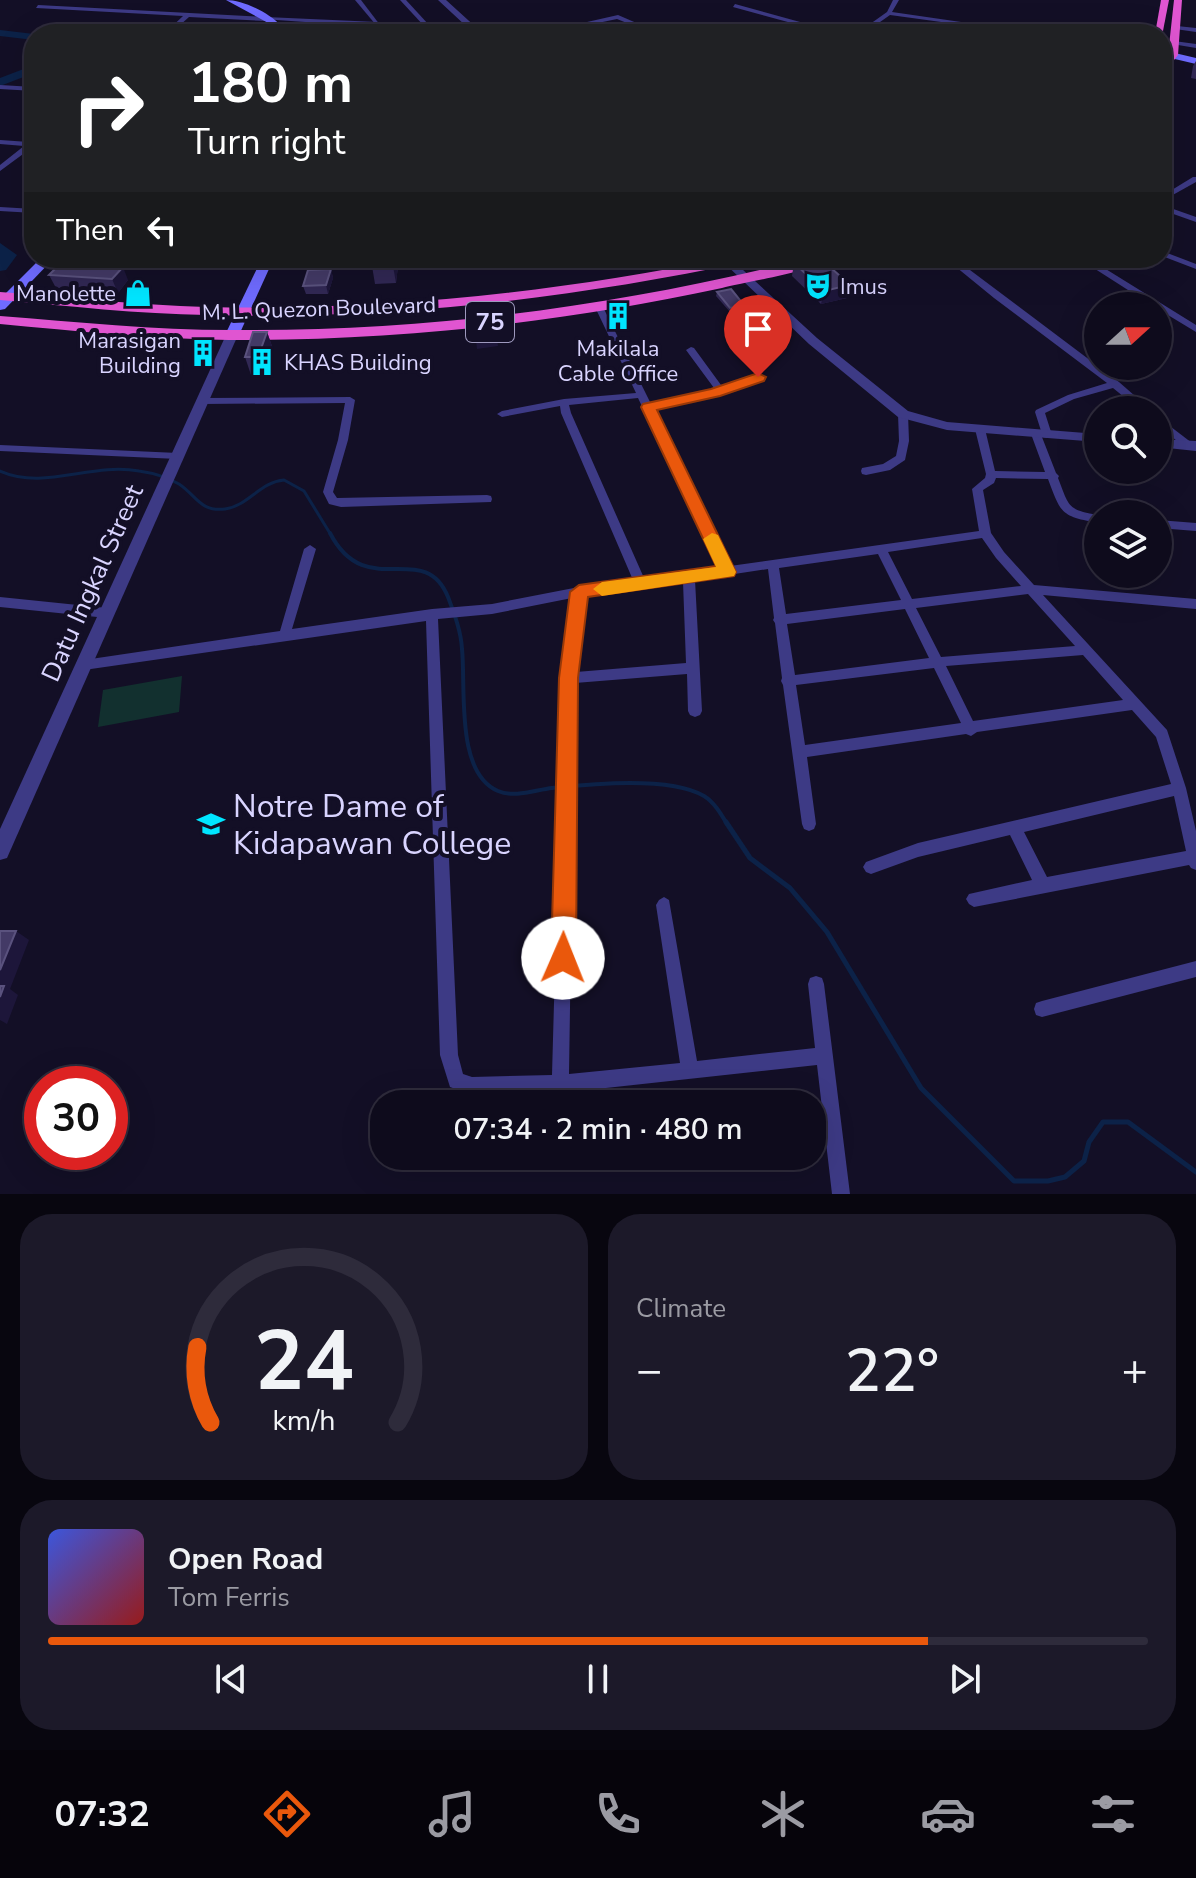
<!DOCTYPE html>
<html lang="en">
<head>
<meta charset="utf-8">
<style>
	:root { --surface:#0e0b1c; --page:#1c1929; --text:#f1f3f6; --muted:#9b9ba3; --line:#2e2b3b; --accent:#ea580c }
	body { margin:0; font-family:"Nunito Sans",sans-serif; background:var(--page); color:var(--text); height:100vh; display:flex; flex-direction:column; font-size:30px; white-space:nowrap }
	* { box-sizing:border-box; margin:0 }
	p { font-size:26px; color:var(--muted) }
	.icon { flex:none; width:44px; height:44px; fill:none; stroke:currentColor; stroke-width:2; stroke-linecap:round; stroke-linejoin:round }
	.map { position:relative; height:1194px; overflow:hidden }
	.sheet { display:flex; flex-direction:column; gap:20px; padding:20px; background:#08060f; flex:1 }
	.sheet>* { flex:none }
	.banner { position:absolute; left:24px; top:24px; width:1148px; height:244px; border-radius:32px; box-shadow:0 8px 32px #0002,0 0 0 2px var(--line); background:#202124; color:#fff; overflow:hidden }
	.needle { width:52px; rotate:69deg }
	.buttons { position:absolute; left:1084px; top:292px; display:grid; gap:16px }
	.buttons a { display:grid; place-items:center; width:88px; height:88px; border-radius:50%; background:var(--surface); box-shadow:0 8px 32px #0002,0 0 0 2px var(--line); font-size:40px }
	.speed { position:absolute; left:24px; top:1066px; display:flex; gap:16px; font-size:40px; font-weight:700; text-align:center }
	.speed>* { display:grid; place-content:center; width:104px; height:104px; border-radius:50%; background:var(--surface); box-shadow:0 8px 32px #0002,0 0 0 2px var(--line); line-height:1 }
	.speed .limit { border:12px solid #d22; background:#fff; color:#111 }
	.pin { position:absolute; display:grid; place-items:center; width:68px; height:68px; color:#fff; margin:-82px -34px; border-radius:50% 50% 50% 0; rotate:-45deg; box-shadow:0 0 8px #0007 }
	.pin .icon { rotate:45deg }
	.me { position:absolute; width:88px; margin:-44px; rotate:1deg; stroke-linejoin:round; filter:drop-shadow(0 0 6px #0008) }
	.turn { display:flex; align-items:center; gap:28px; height:168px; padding:0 32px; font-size:36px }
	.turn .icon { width:104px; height:104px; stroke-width:2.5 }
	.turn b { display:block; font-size:56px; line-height:68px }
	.then { display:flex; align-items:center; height:76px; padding:0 32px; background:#0003; gap:16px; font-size:30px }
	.big { font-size:60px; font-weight:600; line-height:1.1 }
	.sheet .widget { flex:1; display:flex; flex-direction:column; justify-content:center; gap:12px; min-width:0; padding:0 28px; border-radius:32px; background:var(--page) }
	.sheet .dial { align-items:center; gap:0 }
	.dial svg { height:208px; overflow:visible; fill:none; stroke:var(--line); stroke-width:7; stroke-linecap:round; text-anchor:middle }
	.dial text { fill:var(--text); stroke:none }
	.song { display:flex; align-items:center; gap:24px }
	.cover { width:96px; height:96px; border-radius:12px; background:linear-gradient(135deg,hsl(230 70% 55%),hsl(0 70% 35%)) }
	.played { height:8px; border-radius:4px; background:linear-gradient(90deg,var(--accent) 80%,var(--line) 80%) }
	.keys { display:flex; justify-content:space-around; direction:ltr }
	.heat { display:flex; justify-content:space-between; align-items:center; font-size:44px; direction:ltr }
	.sheet .tiles { flex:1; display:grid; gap:20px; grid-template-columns:1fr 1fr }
	.widget:last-child { grid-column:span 2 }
	.trip { position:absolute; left:370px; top:1090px; width:456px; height:80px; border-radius:32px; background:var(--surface); box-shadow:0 8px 32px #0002,0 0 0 2px var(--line); font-weight:600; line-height:80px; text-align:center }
	.dock { display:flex; height:128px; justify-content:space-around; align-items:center; background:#06040b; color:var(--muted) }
	.dock .icon { width:56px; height:56px }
	.dock .on { color:var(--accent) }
	.dock b { font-size:36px; color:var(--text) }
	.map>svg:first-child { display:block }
</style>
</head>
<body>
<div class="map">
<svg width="1196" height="1194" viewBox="0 0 1196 1194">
	<rect width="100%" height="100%" fill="#130f26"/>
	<polygon fill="#12302f" points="182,676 179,712 98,727 103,690"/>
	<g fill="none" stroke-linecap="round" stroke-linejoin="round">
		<path stroke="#0c2248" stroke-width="3" d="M 0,471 C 45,491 91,462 139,471 C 153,473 167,477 179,484 C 197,496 200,512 225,509 C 248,506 260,482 284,480 L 304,491 L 331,535"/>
		<path stroke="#0c2248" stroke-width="4" d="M 330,533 C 366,603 424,538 448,597 C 454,613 461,631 462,649 C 466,688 455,773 498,791 C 515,798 535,790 552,788 C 591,784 670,776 704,796 C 714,802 721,814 727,824"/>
		<polyline stroke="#0c2248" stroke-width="5" points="726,822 750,858 790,888 827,932 921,1088 1014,1181 1048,1181 1065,1177 1084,1161 1089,1142 1103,1122 1128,1122 1196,1172"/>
		<g fill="#0c2248" fill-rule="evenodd">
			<polygon points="0,30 34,34 36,34 34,40 0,36"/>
			<polygon points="34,65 34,73 0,86 0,78"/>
			<polygon points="0,243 17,255 6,270 0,271"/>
		</g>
		<g fill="#3d3a85" fill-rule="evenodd">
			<polygon points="355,0 361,0 380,25 376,25"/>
			<polygon points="400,0 406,0 429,25 429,27 425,27"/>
			<polygon points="893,0 899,0 892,12 1044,34 1029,34 890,15 863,34 856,34 887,12"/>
			<polygon points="735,4 840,33 841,34 832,34 733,7"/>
			<polygon points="38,5 266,17 269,19 266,21 189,17 170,34 164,34 183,16 36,8"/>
			<polygon points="618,15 662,34 654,34 617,19 545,34 534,34"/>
			<polygon points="1177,26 1196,28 1196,32 1175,29"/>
			<polygon points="1174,41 1196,44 1196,48 1172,44"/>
			<polygon points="0,85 34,87 34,91 0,89"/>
			<polygon points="34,139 34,146 0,171 0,165 24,146 0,144 0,140 29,142"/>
			<polygon points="1193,177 1196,177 1196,182 1162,201 1162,196"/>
			<polygon points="1162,205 1196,217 1196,222 1162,210"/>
			<polygon points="0,207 34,209 34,213 0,211"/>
			<polygon points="1162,251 1196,264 1196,269 1162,256"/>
			<polygon points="945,258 954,258 1119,382 1151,410 1140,410 1113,388 1074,399 1045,413 1052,435 1047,438 1043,437 1035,412 1036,410 1068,395 1107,383 994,298"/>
			<polygon points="1078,258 1088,258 1196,325 1196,332 1158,309 1158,306 1153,306"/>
			<path d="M 599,304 L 603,307 L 651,404 L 714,388 L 686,350 L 691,347 L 694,348 L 721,385 L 758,374 L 763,377 L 723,392 L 653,409 L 730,566 L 979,531 L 972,489 L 985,478 L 986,474 L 975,429 L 980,426 L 985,429 L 995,471 L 1045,472 L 1031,434 L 1036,431 L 1040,432 L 1056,473 L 1059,476 L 1058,478 C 1069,506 1067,510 1098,515 L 1098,523 C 1061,516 1061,514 1048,479 L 996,478 L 994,483 L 983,490 L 991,533 L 1004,552 L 1034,585 L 1196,599 L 1196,609 L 1043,595 L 1167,730 L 1186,788 L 1196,831 L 1196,870 L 1191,868 L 1189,865 L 974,907 L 969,904 L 966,899 L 969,894 L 1032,880 L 1010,835 L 918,857 L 871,874 L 866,872 L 863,867 L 866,862 L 918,843 L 1171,784 L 1156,737 L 1132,710 L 977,732 L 971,736 L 966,734 L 807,757 L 816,824 L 814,829 L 809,831 L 804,829 L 802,824 L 783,685 L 781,681 L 782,678 L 775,623 L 773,620 L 774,618 L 768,569 L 695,580 L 702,711 L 700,715 L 695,717 L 690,715 L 688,711 L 687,674 L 575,683 L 569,1074 L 680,1063 L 656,905 L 659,900 L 664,897 L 669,900 L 697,1061 L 815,1048 L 808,984 L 810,978 L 816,976 L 822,978 L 824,984 L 850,1194 L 832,1194 L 817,1065 L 560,1093 L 472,1095 L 450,1087 L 440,1055 L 426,621 L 84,670 L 79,669 L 78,665 L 79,661 L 84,660 L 280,631 L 304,549 L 310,545 L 316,549 L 292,629 L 432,609 L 492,604 L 579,587 L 633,580 L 561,413 L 560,406 L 502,417 L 497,414 L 502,411 L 564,399 L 636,393 L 595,307 ZM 638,398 L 719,568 L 644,578 L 571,413 L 569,405 ZM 982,538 L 996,558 L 1021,586 L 912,599 L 888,552 ZM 878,554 L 901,600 L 786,614 L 779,568 ZM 683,582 L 686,663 L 576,672 L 585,596 L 637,588 L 641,589 L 646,587 ZM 1028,594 L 1075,646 L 941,657 L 916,608 ZM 572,598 L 563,678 L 552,1075 L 472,1077 L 463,1074 L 458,1055 L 438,619 L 492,614 ZM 905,609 L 929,658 L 795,675 L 787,624 ZM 1083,655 L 1123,700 L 973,721 L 946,666 ZM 934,668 L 961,723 L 805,745 L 796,685 ZM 1174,796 L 1186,851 L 1047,877 L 1024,832 Z"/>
			<polygon points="350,397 355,400 348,440 333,492 337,498 487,495 491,496 492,499 491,502 341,507 329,504 323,492 338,440 345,403 202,404 197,401 202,398"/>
			<polygon points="903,411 908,414 909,441 905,460 890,470 866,475 862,474 861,471 862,468 883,464 896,456 899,441 898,414"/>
			<polygon points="1158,417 1192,443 1193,445 1192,447 1184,447 1158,425"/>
			<polygon points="0,445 178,453 183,456 178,459 0,451"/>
			<polygon points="1158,520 1196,523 1196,531 1158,528"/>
			<polygon points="0,597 107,608 111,610 113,613 111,616 107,618 0,607"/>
			<polygon points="1196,961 1196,977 1042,1017 1036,1015 1034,1009 1036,1003 1042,1001"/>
		</g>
		<g fill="#3d3a85" fill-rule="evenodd">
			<polygon points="438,0 446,0 479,30 479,34 262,19 266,17 466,26"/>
			<polygon points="719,258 730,258 817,338 908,411 947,422 1098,434 1098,442 947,430 898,417 809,344"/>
			<polygon points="232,331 238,335 7,858 0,860 0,829 226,335"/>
			<polygon points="1158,439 1196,441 1196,451 1158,447"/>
		</g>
		<g fill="#6f6bff" fill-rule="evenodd">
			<path d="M 226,0 C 243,0 270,13 281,26 L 278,34 L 270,34 L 273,26 L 270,24 Z"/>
			<polygon points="1162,50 1196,58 1196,64 1162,56"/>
			<polygon points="41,258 54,258 5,309 0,310 0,299"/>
			<polygon points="262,258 274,258 239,335 232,339 227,338 225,335"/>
		</g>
		<g fill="#e055d1" fill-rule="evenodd">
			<polygon points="1161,0 1169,0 1162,36 1155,34"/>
			<polygon points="1174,0 1182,0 1178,55 1162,75 1162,64 1168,55"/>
			<path d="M 725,258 L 752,258 L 745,262 C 568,299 388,320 207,315 C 138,314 69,306 0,300 L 0,292 C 69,297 137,305 206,307 C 380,311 554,293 725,258 Z"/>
			<path d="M 809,258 L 832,258 C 816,271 745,282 722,288 C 560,323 395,341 229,340 C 153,339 76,331 0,324 L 0,316 C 77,322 154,330 231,330 C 427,332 619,306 809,258 Z"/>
		</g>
	</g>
	<g fill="#312854">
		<polygon points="1196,61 1196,79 1191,78 1193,66"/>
		<polygon points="364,258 399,258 396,283 375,284 372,266 366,266"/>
		<polygon points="962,258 1009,258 997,268 987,269"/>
		<polygon points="794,263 847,298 821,304 792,276"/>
		<polygon points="331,269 333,278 328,294 306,294 303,286"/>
		<polygon points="49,275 128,280 118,293 56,288"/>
		<polygon points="717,292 744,309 730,312 716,296"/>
		<polygon points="267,332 273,349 265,375 251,375 245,357"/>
	</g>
	<g fill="#1d163a">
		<polygon points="394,258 399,258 396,283 393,266"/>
		<polygon points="1001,258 1009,258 997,268"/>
		<polygon points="123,267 128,280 118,293 112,279"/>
		<polygon points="331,269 333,278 328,294 326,285"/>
		<polygon points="850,285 847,298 821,304 824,291"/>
		<polygon points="744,305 744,309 730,312 730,308"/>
		<polygon points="267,332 273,349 265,375 258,357"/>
		<polygon points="497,337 498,346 477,349 476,340"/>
		<polygon points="16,931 29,940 10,989 18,995 7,1024 0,1020 0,970"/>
	</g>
	<g fill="#433a66" stroke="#5a527e" stroke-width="2">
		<polygon points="373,258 394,258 393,266 372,267"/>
		<polygon points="811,258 820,258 850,285 824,291 794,263"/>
		<polygon points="61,263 123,267 112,279 49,275"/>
		<polygon points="331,269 326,285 303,286 308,270"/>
		<polygon points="731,289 744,305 730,308 717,292"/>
		<polygon points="492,323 497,337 476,340 472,326"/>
		<polygon points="253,332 267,332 258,357 245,357"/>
		<polygon points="0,931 16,931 0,970"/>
		<polygon points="0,986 4,986 0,997"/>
	</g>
	<polygon fill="#ea580c" stroke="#983908" stroke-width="2" points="758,373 766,377 764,381 720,396 657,410 736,572 734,576 588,597 578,678 576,958 572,966 563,970 555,966 551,958 559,678 570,592 579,585 716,566 641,407 643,404 711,389"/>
	<polygon fill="#f59e0b" points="712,533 718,535 736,572 734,576 602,596 593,589 602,582 716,567 703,539"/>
	<defs>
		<g id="theatre-bare" transform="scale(2.16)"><path d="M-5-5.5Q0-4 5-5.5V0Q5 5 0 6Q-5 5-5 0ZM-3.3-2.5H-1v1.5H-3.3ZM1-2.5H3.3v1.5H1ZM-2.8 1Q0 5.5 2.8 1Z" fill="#00e5ff" stroke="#130f26" stroke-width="2.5" paint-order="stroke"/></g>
		<g id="shop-bare" transform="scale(2.16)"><path d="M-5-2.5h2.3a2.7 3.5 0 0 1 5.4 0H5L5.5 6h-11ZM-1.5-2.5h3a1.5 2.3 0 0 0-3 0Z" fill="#00e5ff" stroke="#130f26" stroke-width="2.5" paint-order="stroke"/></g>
		<g id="building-bare" transform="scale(2.16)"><path d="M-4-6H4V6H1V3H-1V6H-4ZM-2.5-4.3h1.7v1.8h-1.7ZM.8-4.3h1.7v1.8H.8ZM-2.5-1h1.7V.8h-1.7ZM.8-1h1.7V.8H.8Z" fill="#00e5ff" stroke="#130f26" stroke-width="2.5" paint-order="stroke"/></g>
		<g id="university-bare" transform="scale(2.16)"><path d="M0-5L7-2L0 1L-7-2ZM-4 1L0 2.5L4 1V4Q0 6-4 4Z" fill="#00e5ff" stroke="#130f26" stroke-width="2.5" paint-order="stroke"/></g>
	</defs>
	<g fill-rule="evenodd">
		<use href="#theatre-bare" x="818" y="286"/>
		<use href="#shop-bare" x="138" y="293"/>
		<use href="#building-bare" x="618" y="316"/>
		<use href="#building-bare" x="203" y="353"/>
		<use href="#building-bare" x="262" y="362"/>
		<use href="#university-bare" x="211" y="824"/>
	</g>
	<g text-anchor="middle" stroke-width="8" stroke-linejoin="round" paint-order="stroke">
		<g font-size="22" fill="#d9d4ff" stroke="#130f26" text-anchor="start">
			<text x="840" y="294">Imus</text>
			<text x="116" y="301" text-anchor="end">Manolette</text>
			<text x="181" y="348" text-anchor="end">Marasigan<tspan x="181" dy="25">Building</tspan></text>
			<text x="618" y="356" text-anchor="middle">Makilala<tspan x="618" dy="25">Cable Office</tspan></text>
			<text x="284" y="370">KHAS Building</text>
		</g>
		<g font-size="22" fill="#d9d4ff" stroke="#130f26">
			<text transform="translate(319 308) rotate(-2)" y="8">M. L. Quezon Boulevard</text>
		</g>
		<rect fill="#130f26" stroke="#9e99be" stroke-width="2" x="466" y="302" width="48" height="40" rx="6"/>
		<g font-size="24" font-weight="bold" fill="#d9d4ff">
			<text x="490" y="330">75</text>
		</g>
		<g font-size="26" fill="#d9d4ff" stroke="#130f26">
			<text transform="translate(92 583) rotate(-66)" y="9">Datu Ingkal Street</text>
		</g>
		<g font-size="32" fill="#d9d4ff" stroke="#130f26" text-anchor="start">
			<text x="233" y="817">Notre Dame of<tspan x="233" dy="37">Kidapawan College</tspan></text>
		</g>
	</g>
</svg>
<div class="buttons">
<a><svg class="needle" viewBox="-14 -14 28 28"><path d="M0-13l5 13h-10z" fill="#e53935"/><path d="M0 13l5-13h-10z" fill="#9b9ba3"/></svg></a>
<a><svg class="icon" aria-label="search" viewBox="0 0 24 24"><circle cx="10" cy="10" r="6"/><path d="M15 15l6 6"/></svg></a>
<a><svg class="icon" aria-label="layers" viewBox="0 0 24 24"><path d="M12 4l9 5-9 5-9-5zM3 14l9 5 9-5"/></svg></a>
</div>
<div class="speed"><div class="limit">30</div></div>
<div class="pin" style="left:758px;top:377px;background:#d93025"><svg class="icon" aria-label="arrive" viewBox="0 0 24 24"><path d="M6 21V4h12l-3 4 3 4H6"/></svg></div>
<svg class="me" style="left:563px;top:958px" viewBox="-20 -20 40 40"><circle r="19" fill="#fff"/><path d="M0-13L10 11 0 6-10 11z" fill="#ea580c"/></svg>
<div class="trip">07:34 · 2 min · 480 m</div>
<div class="banner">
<div class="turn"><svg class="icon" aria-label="right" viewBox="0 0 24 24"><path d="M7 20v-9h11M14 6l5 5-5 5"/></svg><div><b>180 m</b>Turn right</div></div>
<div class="then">Then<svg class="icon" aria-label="left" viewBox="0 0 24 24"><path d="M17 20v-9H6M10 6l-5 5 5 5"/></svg></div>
</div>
</div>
<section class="sheet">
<div class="tiles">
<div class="widget dial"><svg viewBox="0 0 100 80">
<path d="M14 69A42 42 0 1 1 86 69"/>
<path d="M14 69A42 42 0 0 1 9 40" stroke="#ea580c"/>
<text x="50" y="56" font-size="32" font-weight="700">24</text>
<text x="50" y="72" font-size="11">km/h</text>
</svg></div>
<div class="widget"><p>Climate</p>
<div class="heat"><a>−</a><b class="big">22°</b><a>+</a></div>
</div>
<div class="widget">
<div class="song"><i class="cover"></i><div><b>Open Road</b><p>Tom Ferris</p></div></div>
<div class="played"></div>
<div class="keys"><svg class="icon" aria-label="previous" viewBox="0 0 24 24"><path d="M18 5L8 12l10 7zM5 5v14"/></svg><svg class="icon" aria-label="pause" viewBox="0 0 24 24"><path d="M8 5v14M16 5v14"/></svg><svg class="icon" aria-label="next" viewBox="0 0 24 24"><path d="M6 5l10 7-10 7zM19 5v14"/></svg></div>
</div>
</div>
</section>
<nav class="dock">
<b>07:32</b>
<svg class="icon on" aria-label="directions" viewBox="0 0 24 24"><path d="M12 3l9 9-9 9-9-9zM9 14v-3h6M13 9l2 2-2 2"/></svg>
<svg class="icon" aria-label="music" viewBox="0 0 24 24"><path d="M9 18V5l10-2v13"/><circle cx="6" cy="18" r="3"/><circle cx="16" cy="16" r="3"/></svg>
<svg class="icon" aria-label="phone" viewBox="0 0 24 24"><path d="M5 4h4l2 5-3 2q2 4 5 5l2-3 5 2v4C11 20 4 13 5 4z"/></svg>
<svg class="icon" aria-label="climate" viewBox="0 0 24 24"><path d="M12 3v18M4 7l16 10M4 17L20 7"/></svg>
<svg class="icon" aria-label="car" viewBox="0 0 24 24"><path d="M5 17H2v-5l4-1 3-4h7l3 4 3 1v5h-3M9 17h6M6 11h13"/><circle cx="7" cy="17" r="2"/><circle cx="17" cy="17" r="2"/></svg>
<svg class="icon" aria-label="filters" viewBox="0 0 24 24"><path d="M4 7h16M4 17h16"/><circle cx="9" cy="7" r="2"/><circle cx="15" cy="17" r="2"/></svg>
</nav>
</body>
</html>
